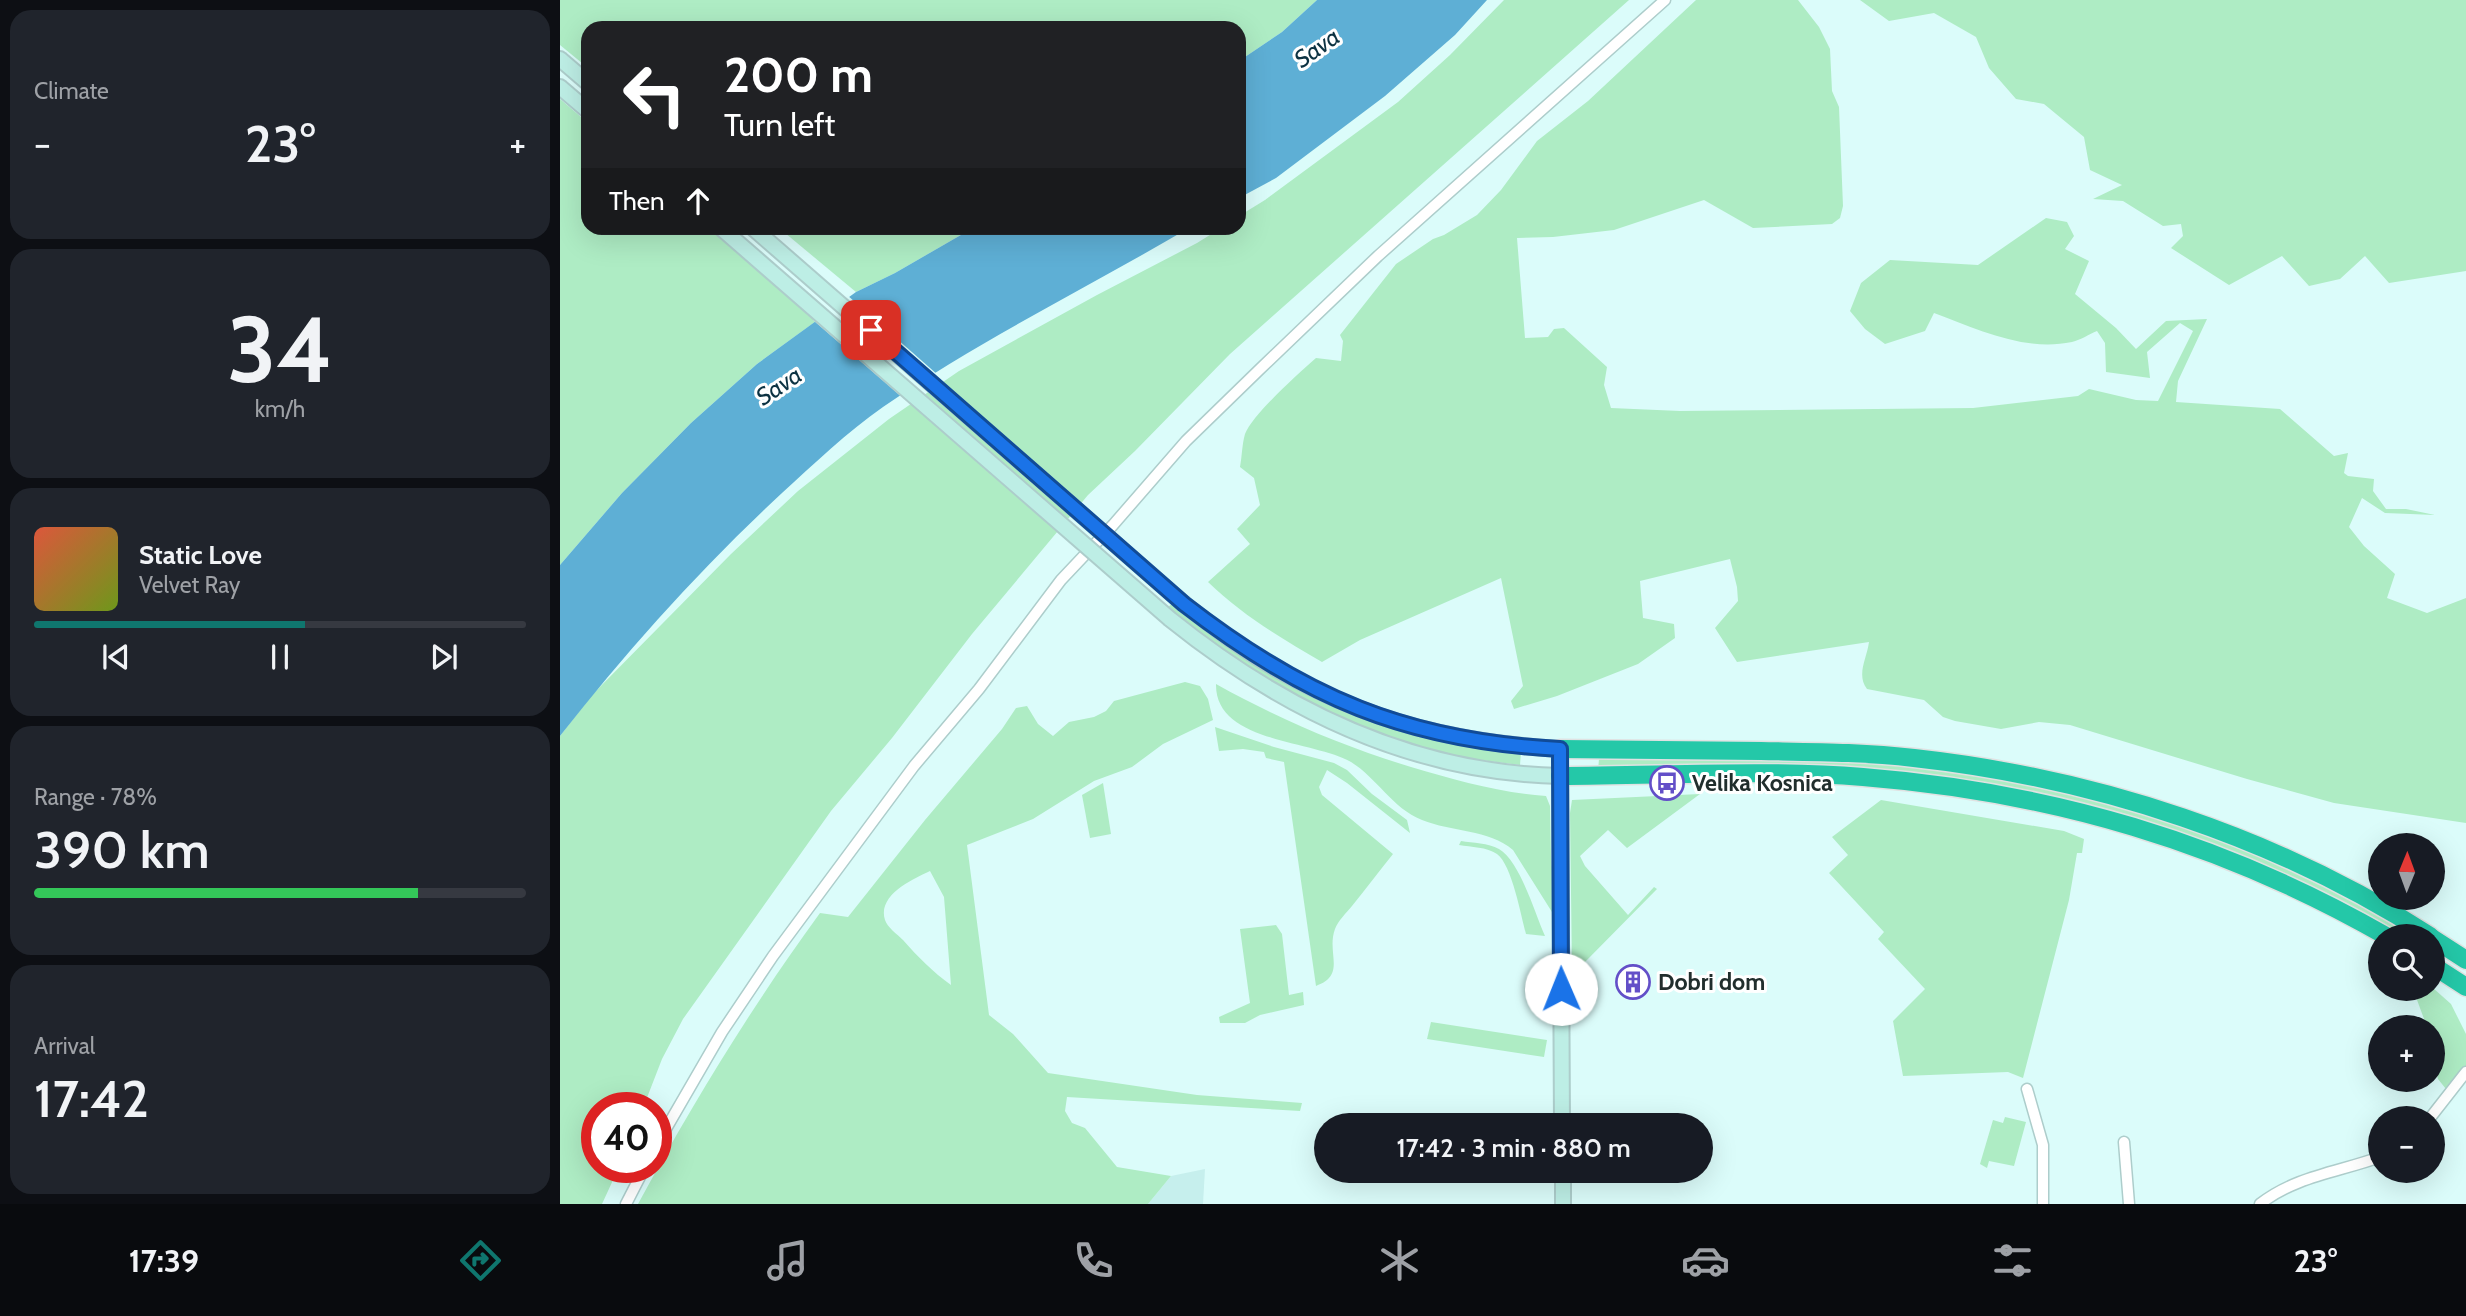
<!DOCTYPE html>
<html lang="en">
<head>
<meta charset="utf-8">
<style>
	:root { --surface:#171b24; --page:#20242c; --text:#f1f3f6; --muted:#9ea1a6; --line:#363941; --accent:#0f766e }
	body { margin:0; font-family:Cabin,sans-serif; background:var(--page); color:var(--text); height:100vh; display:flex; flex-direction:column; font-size:26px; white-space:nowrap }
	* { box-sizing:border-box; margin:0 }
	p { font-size:23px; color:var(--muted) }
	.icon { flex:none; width:38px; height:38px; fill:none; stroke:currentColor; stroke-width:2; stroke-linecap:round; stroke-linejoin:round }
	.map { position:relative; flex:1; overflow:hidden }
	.sheet { display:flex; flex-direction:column; gap:10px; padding:10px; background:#0d0f14; width:560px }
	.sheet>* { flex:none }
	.top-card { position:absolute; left:21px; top:21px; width:665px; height:214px; border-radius:21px; box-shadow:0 7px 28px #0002; background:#202124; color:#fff; overflow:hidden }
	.needle { width:46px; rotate:1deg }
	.controls { position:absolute; left:1808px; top:833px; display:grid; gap:14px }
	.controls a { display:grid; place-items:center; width:77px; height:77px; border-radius:50%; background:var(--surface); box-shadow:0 7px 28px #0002; font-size:35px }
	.speed { position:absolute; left:21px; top:1092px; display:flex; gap:14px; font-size:35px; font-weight:700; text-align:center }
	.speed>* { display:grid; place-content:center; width:91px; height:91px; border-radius:50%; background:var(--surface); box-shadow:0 7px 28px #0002; line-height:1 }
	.speed .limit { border:10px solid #d22; background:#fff; color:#111 }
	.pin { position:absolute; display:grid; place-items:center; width:60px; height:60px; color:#fff; margin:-30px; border-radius:14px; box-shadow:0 4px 10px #0006 }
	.me { position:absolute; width:77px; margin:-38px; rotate:359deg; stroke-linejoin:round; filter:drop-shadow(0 0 5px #0008) }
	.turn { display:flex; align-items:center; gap:24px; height:147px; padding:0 28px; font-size:32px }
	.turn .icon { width:91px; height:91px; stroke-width:2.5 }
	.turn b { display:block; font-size:49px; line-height:60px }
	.then { display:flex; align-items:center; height:66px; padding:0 28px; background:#0003; gap:14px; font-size:26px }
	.big { font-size:52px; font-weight:600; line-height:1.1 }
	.sheet .card { flex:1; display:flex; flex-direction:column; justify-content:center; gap:10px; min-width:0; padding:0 24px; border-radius:21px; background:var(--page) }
	.sheet .dial { align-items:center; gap:0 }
	.dial b { font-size:91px; line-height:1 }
	.song { display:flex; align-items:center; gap:21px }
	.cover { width:84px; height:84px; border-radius:10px; background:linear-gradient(135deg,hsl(10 70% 55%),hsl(80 70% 35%)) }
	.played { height:7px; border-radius:4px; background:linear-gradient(90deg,var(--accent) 55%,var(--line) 55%) }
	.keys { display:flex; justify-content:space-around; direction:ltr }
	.heat { display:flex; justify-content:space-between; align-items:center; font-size:38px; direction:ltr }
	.charge { height:10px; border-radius:5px; background:linear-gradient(90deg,#34c759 78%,var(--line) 0) }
	.trip { position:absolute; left:754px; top:1113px; width:399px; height:70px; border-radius:35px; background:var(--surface); box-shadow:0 7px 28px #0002; font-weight:600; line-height:70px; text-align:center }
	.menu { display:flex; height:112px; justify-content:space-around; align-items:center; background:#090b0e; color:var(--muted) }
	.menu .icon { width:49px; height:49px }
	.menu .active { color:var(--accent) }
	.menu b { font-size:32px; color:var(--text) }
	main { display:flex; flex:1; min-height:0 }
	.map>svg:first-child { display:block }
</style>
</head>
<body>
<main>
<section class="sheet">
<div class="card"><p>Climate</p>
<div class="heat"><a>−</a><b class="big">23°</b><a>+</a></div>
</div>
<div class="card dial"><b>34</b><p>km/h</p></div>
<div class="card">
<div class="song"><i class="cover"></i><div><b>Static Love</b><p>Velvet Ray</p></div></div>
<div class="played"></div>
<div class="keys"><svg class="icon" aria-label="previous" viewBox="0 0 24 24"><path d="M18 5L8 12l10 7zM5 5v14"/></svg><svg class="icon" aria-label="pause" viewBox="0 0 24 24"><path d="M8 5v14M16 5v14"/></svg><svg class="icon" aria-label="next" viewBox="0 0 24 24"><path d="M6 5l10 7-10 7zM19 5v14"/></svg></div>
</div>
<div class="card"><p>Range · 78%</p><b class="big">390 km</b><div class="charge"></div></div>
<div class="card"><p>Arrival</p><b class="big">17:42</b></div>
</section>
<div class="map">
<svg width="1906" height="1204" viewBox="0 0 1906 1204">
	<rect width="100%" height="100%" fill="#dbfcfa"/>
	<polygon fill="#c6efed" points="645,1169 643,1204 588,1204 611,1176"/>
	<g fill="#aeecc4" fill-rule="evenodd">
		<polygon points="0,0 757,0 722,32 679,61 679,28 28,28 28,68 0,45"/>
		<polygon points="944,0 1069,0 670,354 575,451 528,495 412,634 332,738 271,811 123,1019 102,1059 83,1108 37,1108 37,1167 59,1167 42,1204 0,1204 0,736 31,696 171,554 238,491 329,419 399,371 537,295 637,243 661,228 679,228 679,216 705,200 838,102 890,55"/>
		<path d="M 1136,0 L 1238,0 L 1259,27 L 1270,49 L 1272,91 L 1279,107 L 1283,206 L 1280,218 L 1272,224 L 1193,228 L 1144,200 L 1054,230 L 993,237 L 957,238 L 965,338 L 988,337 L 994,329 L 1004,328 L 1047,367 L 1044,385 L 1051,408 L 1120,411 L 1413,408 L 1518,396 L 1529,389 L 1576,400 L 1598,401 L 1633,331 L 1620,323 L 1587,352 L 1590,378 L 1546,372 L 1545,343 L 1537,331 C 1529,334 1521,340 1512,342 C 1464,352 1417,329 1374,313 L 1365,331 L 1325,344 L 1305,329 L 1290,311 L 1301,283 L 1330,260 L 1418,265 L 1486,218 L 1507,222 L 1514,236 L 1505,249 L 1529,261 L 1515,294 L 1556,328 L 1576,349 L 1606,321 L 1647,319 L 1618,381 L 1616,402 L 1720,409 L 1774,456 L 1788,453 L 1784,473 L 1788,476 L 1814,479 L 1813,491 L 1826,509 L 1846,509 L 1875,515 L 1825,513 L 1802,498 L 1789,527 L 1804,546 L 1835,574 L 1827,598 L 1867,613 L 1906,598 L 1906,823 L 1774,803 L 1687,779 L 1510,725 L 1479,722 L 1441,729 L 1395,721 L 1383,717 L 1364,700 L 1307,689 C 1296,675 1307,658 1309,642 L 1177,662 L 1155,628 L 1178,601 L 1177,587 L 1170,559 L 1080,581 L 1083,618 L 1114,624 L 1115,638 L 1078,664 L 997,696 L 954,709 L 951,701 L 963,686 L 941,578 L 800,640 L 762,662 C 721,638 682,615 648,582 L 690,544 L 677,529 L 700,505 L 694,478 L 680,467 C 682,457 682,444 685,434 C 693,414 738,374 756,358 L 781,361 L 783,341 L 780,335 L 836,264 L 873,239 L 884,235 L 917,215 L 941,190 L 977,141 L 1028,101 Z"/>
		<polygon points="1300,0 1906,0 1906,271 1829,283 1805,256 1780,279 1749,286 1722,256 1669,285 1611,248 1623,236 1621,224 1603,226 1563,201 1533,199 1562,185 1530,170 1524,137 1484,104 1456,99 1429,68 1416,37 1374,13 1329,21"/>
		<polygon points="0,99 28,123 28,228 151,228 259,319 197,364 131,423 62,493 0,565"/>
		<polygon points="219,228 413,228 335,273 296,292"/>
		<polygon points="615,601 734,684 961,752 960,765 873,754 802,729 692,675 606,609"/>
		<path d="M 625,682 L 640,686 L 648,699 L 653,720 L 603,744 L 572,767 L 534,781 L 473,819 L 407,845 L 429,1015 L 453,1034 L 488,1073 L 637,1095 L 742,1103 L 740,1111 L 507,1097 L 505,1111 L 512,1123 L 525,1128 L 557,1167 L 611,1176 L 588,1204 L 78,1204 C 133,1103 192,1006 260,913 L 288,917 L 365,820 L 442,729 L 456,708 L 467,706 L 478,724 L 493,736 L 509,722 L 534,717 L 546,711 L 554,701 ZM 370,871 L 384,897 L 391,985 C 373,972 358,957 343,940 C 337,934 327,927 325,920 C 317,895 353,879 370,871 Z"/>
		<path d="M 656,684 C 719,719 782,746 851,767 C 896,780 940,793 986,796 L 990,806 L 991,857 L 997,920 L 953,850 C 929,829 891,832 862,820 C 832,808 817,778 791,762 C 753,740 655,743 656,684 Z"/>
		<path d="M 655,727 L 714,747 L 774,763 L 787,770 L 812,794 L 847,820 L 850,833 L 787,783 L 767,770 L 759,787 L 762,795 L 833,854 C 819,871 806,889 792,906 C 786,913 778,921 775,929 C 766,953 787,975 756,986 L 724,762 L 706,758 L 704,752 L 683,749 L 659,751 Z"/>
		<path d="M 1115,757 C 1192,759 1271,756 1348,765 C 1535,788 1696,843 1859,936 L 1840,936 L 1764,896 L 1421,785 L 1038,771 L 1039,759 L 1096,759 Z"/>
		<polygon points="543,783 551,834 530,838 522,795"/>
		<polygon points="1140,794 1067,848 1048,830 1020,856 1025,866 1068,915 1094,887 1097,889 1023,964 1012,971 1010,813 1012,800"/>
		<polygon points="1321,800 1504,831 1524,839 1522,853 1517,853 1509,900 1463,1078 1448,1072 1343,1076 1333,1021 1365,989 1318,939 1324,932 1269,873 1288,855 1272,837"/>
		<path d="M 901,841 C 913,843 928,843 939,849 C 960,861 975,914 985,936 L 966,934 C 961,916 952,865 937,854 C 927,847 911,847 899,845 Z"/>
		<polygon points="716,925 722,934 729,995 743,992 744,1005 700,1015 685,1023 660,1023 659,1017 690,1003 680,929"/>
		<polygon points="1873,988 1891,1004 1906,1034 1906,1068 1886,1089 1878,1079 1876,1072 1872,1027 1867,1027 1853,989"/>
		<polygon points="871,1022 987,1040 984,1057 867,1039"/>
		<polygon points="1445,1117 1466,1122 1454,1166 1429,1161 1427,1168 1420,1164 1433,1120 1443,1123"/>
	</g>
	<g fill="#5eafd5">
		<polygon points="757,0 927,0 895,35 825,96 716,178 679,198 679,61 722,32"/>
		<path d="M 413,228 L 629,228 C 527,288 420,340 323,407 C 287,432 254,464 222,493 C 141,568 68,649 0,736 L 0,565 L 62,493 L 131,423 L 197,364 L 296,292 L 335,273 Z"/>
	</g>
	<polygon fill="#dbfcfa" points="287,295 378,375 343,398 253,320"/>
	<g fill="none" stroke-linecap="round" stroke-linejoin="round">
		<g stroke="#adcdcb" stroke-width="13">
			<g id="street">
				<polyline points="1467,1089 1483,1145 1483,1204"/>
				<polyline points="1870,1118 1906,1072"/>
				<polyline points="1564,1142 1569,1204"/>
				<polyline points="96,1146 162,1032 213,956 354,766 419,689 501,580 553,525 626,441 699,370 818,256 1105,0"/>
				<polyline points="66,1204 85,1167"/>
				<path d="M 1700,1204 C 1736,1176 1779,1172 1820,1157"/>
			</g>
		</g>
		<g stroke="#adcdcb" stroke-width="18">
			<g id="secondary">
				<polyline points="0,59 28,83"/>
				<polyline points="0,87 28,111"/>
				<path d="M 624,604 C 654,627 686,652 720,671 C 810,722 897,743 1000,749 L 1002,1125"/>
				<path d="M 610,619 C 723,710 853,773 1000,776"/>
				<polyline points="1003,1171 1003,1204"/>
			</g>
		</g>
		<g stroke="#e0e2e2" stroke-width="21">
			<g id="highway">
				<path d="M 1000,749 C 1067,750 1134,750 1201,751 C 1252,752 1303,752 1354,758 C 1535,778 1717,837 1870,936"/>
				<path d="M 1000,776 C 1101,776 1202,769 1303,777 C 1491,792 1662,842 1826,936"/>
				<polyline points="1872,938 1906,960"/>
				<polyline points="1872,965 1906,987"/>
			</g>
		</g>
		<use href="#street" stroke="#fff" stroke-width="10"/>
		<use href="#secondary" stroke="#bdeee5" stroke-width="14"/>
		<use href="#highway" stroke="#24c8a8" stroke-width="18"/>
		<g stroke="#adcdcb" stroke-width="18" stroke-linecap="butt">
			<g id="secondary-bridge">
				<polyline points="161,228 610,619"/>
				<polyline points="193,228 624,604"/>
			</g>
		</g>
		<use href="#secondary-bridge" stroke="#bdeee5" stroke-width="14"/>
	</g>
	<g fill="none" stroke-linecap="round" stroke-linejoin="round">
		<g stroke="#114b97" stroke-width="18">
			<path id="route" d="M 311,330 L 624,604 C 744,697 846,741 1000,749 L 1001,989"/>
		</g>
		<use href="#route" stroke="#1a73e8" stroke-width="12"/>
	</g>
	<defs>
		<g id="bus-ring" transform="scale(1.75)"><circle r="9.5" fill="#fff" stroke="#634fc8" stroke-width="1.5"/><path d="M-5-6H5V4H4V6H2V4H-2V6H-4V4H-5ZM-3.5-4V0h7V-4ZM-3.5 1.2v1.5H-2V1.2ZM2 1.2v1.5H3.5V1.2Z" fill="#634fc8"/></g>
		<g id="building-ring" transform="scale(1.75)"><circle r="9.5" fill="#fff" stroke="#634fc8" stroke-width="1.5"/><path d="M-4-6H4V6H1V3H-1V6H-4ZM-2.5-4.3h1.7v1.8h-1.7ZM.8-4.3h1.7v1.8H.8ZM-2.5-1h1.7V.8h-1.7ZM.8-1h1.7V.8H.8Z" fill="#634fc8"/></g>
	</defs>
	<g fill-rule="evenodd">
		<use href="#bus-ring" x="1107" y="783"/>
		<use href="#building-ring" x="1073" y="982"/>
	</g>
	<g text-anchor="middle" stroke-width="6" stroke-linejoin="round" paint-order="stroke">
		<g font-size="23" font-weight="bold" fill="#212e2d" stroke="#fff" text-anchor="start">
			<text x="1132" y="791">Velika Kosnica</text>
			<text x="1098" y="990">Dobri dom</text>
		</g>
		<g font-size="24" font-style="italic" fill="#0c3242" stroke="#fff">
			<text transform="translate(757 48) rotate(-35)" y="8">Sava</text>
			<text transform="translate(219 386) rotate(-34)" y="8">Sava</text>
		</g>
	</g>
</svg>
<div class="controls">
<a><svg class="needle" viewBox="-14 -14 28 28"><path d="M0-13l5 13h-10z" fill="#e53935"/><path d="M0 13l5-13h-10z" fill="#9ea1a6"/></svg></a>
<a><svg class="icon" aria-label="search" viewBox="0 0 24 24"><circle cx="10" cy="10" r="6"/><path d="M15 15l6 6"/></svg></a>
<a>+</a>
<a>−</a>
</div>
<div class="speed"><div class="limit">40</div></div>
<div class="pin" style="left:311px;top:330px;background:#d93025"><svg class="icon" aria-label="arrive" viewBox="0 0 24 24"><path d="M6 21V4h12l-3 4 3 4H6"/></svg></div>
<svg class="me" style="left:1001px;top:989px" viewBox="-20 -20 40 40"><circle r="19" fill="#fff"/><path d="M0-13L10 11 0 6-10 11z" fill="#1a73e8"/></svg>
<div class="trip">17:42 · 3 min · 880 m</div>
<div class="top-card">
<div class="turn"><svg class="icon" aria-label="left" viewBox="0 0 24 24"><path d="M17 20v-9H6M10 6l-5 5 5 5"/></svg><div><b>200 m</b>Turn left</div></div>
<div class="then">Then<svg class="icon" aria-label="ahead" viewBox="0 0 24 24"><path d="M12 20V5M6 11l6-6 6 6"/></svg></div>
</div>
</div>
</main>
<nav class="menu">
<b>17:39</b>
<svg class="icon active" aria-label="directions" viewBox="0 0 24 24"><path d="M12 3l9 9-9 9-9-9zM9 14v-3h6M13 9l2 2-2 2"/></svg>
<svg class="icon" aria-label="music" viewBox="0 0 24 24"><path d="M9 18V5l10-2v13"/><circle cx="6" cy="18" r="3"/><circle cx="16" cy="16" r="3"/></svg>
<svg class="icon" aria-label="phone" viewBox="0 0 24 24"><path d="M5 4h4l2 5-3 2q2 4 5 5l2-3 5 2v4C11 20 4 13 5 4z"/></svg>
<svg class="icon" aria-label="climate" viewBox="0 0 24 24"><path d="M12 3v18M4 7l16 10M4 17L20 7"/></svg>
<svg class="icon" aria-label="car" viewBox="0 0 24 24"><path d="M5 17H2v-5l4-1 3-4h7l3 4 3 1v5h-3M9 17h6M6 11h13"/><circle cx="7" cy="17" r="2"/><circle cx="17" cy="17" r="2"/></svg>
<svg class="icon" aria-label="filters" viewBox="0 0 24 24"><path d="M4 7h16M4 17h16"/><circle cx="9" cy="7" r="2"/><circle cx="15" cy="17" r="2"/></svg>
<b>23°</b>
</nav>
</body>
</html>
